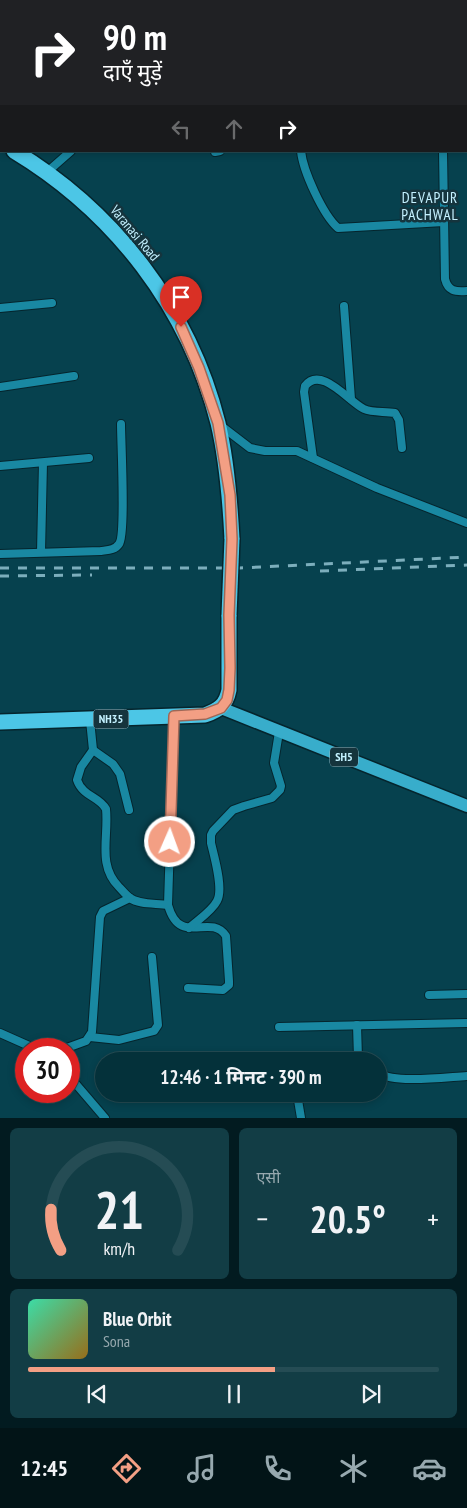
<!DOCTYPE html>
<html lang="hi">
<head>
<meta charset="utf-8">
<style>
	:root { --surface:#04313a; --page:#123d45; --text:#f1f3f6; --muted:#97a9af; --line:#254c54; --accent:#f39f84 }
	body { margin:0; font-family:"PT Sans Narrow","Noto Sans Devanagari",sans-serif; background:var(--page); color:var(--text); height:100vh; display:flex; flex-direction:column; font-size:19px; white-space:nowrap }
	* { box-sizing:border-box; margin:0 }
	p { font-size:16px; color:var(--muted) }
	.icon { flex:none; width:28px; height:28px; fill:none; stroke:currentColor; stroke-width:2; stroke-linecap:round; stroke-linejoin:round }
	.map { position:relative; height:1118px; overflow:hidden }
	.sheet { display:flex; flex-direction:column; gap:10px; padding:10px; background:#021b20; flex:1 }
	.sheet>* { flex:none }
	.hud { position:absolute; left:0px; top:0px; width:468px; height:152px; box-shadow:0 2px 8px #0003,0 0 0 1px var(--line); background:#202124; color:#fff; overflow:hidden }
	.speed { position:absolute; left:15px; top:1038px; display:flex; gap:10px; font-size:25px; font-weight:700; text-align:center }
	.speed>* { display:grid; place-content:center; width:65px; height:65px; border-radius:50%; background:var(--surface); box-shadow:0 2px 8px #0003,0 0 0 1px var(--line); line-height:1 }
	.speed .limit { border:8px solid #d22; background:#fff; color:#111 }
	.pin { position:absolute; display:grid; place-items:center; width:42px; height:42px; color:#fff; margin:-51px -21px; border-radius:50% 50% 50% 0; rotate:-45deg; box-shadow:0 0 5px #0007 }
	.pin .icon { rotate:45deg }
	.me { position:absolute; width:55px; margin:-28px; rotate:2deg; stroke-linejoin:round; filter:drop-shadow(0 0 4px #0008) }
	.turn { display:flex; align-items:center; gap:18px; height:105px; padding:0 20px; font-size:22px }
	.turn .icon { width:65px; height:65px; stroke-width:2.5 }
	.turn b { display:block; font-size:35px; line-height:42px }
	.lanes { display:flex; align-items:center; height:48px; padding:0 20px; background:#0003; justify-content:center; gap:25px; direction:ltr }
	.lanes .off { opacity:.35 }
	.big { font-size:38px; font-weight:700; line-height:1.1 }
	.sheet .widget { flex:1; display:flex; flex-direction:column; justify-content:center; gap:8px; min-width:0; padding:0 18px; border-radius:8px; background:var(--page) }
	.sheet .dial { align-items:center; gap:0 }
	.dial svg { height:130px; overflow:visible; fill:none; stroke:var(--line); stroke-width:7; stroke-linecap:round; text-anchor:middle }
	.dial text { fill:var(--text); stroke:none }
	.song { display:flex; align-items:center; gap:15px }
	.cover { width:60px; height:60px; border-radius:8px; background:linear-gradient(135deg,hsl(160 70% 55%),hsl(40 70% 35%)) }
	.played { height:5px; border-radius:2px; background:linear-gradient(90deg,var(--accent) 60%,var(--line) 60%) }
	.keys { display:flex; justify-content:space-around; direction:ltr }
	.heat { display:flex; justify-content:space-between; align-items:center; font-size:28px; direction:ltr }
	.sheet .tiles { flex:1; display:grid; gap:10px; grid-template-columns:1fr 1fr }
	.widget:last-child { grid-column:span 2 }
	.trip { position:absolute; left:95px; top:1052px; width:292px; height:50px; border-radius:25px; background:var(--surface); box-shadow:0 2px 8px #0003,0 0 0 1px var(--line); font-weight:700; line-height:50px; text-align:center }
	.menu { display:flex; height:80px; justify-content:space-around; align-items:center; background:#021417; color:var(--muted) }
	.menu .icon { width:35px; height:35px }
	.menu .selected { color:var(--accent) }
	.menu b { font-size:22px; color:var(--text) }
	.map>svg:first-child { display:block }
</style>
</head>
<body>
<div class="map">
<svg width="467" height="1118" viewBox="0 0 467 1118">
	<rect width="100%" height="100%" fill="#06414e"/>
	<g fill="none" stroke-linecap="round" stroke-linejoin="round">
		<g stroke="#05252d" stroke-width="10">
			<g id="street">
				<polyline points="0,33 1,36"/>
				<polyline points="466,68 467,68"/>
				<path d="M 301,151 C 303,171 323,215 338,228 L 444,222"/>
				<path d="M 443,151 L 445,279 C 448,291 455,292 467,291"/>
				<polyline points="215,152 220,151"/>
				<polyline points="46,173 71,151"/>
				<polyline points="344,306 351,399"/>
				<polyline points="0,308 52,303"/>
				<polyline points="0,387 74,376"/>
				<polyline points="220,425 250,448 265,451 297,451 377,488 467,523"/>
				<path d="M 313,458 L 304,392 L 305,386 C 321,365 349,402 364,409 C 373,413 385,411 395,413 L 399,420 L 402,448"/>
				<polyline points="0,466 89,458"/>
				<polyline points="41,552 43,463"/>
				<path d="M 0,554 L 101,551 C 108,550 115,550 119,544 C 126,535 121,442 121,424"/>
				<path d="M 174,716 L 168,905 C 180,948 210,912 226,936 L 229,981 L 229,985 L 223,990 L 188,988"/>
				<path d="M 90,720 L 93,750 L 81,767 L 77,780 C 83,797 99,796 106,809 C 109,837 97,865 119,887 C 122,890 126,895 130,898 C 139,905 157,903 168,905"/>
				<polyline points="93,750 113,764 120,774 129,810"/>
				<path d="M 189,928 C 198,920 212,911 217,901 C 224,889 214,856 211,843 L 211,835 L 213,831 L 233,810 L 244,806 L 272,798 L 280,790 L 281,786 L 274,763 L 279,732"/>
				<polyline points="429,995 467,994"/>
				<polyline points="357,1025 358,1058 362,1061"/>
				<polyline points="279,1027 467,1023"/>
				<polyline points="0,1033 36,1049"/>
				<polyline points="90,1037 119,1040 154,1031 158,1025 152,957"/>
				<polyline points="64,1049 86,1041 92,1032 100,917 103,911 130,898"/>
				<polyline points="310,1061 358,1058"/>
				<path d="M 379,1073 C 394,1084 447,1077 467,1076"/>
				<polyline points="69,1076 105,1118"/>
				<polyline points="297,1094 301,1118"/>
			</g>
		</g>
		<g stroke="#05252d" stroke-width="15">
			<polyline id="primary" points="221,708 467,806"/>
		</g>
		<g stroke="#05252d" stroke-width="18">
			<g id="highway">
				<polyline points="15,1 18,0"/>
				<polyline points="0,7 1,6"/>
				<polyline points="0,143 1,144"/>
				<path d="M 14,151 C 115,212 189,308 218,423 C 227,461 230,500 232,539"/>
				<path d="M 0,722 L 205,715 C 219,710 226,705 229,690 L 229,615"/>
			</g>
		</g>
		<use href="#street" stroke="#1988a2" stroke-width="8"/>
		<use href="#primary" stroke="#38adcb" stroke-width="12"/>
		<use href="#highway" stroke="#4cc6e6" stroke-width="15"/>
		<g stroke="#7caebc" stroke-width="3" stroke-dasharray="9 9" stroke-linecap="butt">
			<polyline points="0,568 240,568 467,557"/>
			<polyline points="320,571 467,565"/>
			<polyline points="0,576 92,575"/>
		</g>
		<g stroke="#05252d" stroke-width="18" stroke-linecap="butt">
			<polyline id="highway-bridge" points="229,615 232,539"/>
		</g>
		<use href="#highway-bridge" stroke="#4cc6e6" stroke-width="15"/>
	</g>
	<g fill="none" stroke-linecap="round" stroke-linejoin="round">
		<g stroke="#9e6756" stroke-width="12">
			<polyline id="route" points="170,842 174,716 205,714 221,708 227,700 229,690 230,668 229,615 232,539 230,495 218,423 199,368 181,327"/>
		</g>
		<use href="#route" stroke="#f39f84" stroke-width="9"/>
	</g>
	<g text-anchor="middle" stroke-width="5" stroke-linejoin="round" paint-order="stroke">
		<g fill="#15343d" stroke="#90b8c5" stroke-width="1">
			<rect x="93.5" y="709.5" width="35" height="19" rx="4"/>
			<rect x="330" y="747.5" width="28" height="19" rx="4"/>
		</g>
		<g font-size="12" font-weight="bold" fill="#c4f1ff">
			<text x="111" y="723">NH35</text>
			<text x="344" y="761">SH5</text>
		</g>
		<g font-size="14" fill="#c4f1ff" stroke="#15343d">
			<text transform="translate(135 233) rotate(50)" y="5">Varanasi Road</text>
		</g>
		<g font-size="15" letter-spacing="1" fill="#c4f1ff" stroke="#15343d">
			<text x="430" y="203">DEVAPUR<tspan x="430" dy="17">PACHWAL</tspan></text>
		</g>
	</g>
</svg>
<div class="speed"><div class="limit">30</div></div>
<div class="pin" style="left:181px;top:327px;background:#d93025"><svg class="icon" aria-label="arrive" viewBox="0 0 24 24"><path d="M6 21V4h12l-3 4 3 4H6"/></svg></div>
<svg class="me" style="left:170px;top:842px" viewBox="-20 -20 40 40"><circle r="17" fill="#f39f84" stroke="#fff" stroke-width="3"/><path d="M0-11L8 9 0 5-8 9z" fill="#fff"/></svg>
<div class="trip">12:46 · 1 मिनट · 390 m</div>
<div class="hud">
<div class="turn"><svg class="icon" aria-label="right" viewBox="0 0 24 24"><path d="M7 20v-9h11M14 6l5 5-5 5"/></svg><div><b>90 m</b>दाएँ मुड़ें</div></div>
<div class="lanes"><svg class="icon off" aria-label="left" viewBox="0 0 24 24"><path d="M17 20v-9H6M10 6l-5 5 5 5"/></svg><svg class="icon off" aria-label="ahead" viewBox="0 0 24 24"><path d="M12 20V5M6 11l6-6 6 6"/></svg><svg class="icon" aria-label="right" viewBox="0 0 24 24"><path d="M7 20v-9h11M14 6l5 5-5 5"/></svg></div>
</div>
</div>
<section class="sheet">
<div class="tiles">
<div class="widget dial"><svg viewBox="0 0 100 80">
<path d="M14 69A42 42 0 1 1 86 69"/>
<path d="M14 69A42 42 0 0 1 8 44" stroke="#f39f84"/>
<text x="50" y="56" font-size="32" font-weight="700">21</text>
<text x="50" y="72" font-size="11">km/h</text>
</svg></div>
<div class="widget"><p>एसी</p>
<div class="heat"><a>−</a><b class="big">20.5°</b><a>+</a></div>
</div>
<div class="widget">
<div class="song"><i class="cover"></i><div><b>Blue Orbit</b><p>Sona</p></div></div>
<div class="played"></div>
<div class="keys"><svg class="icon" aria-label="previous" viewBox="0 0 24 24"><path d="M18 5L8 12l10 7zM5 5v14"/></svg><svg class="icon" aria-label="pause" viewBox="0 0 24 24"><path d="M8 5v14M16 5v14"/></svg><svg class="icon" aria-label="next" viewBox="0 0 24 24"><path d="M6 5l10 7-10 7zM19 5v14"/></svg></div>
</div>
</div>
</section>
<nav class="menu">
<b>12:45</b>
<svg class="icon selected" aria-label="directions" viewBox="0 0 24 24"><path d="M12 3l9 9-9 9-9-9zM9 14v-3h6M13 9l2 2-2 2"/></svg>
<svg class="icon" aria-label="music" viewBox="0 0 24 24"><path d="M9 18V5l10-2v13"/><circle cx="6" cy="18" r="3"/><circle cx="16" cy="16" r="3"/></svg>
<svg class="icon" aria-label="phone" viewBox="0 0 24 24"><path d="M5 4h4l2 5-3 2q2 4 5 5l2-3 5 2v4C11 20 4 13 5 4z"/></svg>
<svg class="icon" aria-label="climate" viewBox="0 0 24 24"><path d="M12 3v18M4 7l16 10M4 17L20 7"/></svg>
<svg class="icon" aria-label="car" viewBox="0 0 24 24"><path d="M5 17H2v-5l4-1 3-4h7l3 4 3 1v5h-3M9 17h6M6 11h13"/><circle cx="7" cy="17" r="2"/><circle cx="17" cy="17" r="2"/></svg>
</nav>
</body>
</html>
